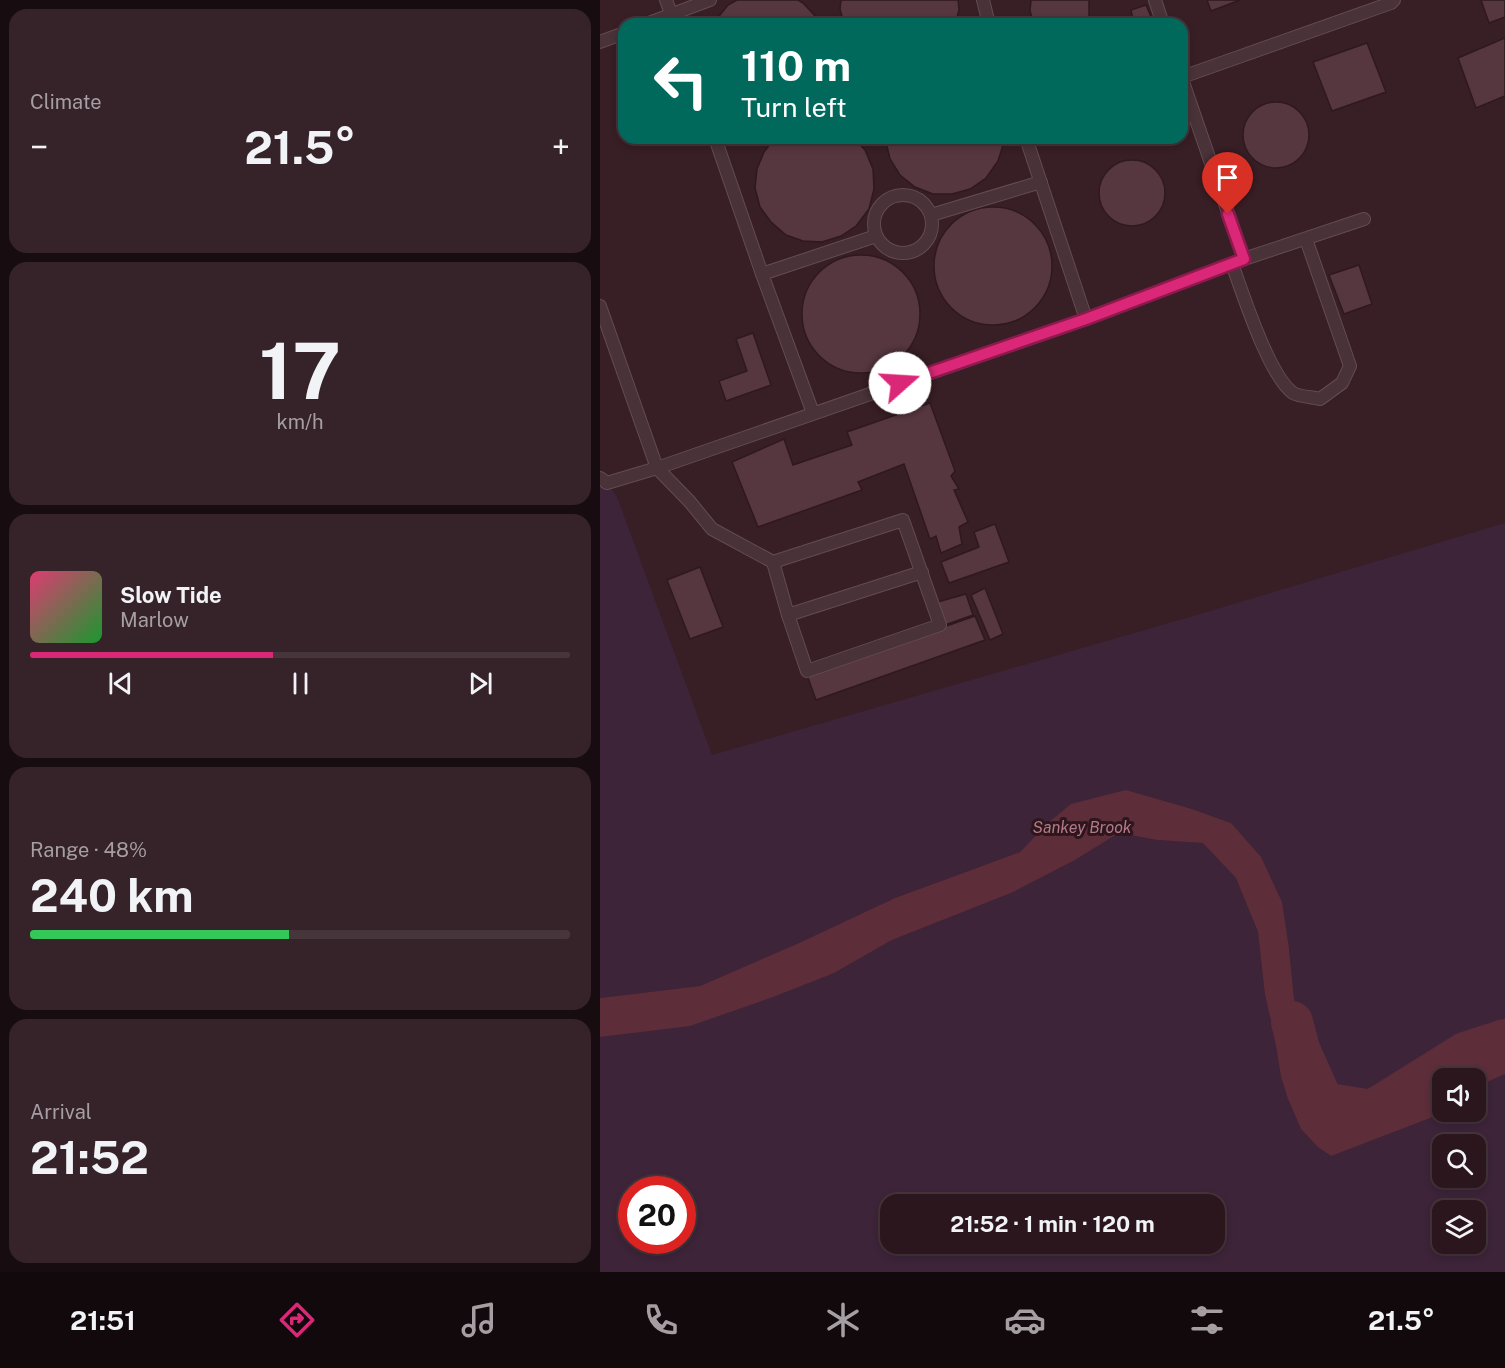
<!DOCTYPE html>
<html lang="en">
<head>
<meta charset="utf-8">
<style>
	:root { --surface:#2a161c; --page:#362329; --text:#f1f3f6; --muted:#a59fa3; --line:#46353b; --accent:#db2777 }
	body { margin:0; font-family:"Public Sans",sans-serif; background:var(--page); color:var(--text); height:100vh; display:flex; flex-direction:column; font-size:22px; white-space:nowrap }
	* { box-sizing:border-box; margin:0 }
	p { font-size:20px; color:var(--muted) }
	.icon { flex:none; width:33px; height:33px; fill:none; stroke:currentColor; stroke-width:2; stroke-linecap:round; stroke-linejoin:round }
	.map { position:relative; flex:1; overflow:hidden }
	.drawer { display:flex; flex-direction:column; gap:9px; padding:9px; background:#170c0f; width:600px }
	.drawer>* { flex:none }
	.guide { position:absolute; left:18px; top:18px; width:570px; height:126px; border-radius:18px; box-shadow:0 3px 9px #0003,0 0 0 2px var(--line); background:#00695c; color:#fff; overflow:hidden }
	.controls { position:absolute; left:832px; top:1068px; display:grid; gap:12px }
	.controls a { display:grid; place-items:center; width:54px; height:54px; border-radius:12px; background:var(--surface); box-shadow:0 3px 9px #0003,0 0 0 2px var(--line); font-size:30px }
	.speed { position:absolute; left:18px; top:1176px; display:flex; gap:12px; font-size:30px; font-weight:700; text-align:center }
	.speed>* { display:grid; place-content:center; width:78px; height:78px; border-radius:50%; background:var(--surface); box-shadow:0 3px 9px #0003,0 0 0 2px var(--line); line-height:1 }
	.speed .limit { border:9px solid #d22; background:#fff; color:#111 }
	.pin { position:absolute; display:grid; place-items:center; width:51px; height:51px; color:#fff; margin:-62px -26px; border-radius:50% 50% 50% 0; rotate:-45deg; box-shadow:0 0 6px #0007 }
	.pin .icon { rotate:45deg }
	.me { position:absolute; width:66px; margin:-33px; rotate:71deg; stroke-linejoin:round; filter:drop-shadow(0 0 4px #0008) }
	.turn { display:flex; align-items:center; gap:21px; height:126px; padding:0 24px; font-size:27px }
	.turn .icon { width:78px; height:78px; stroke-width:2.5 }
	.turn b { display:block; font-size:42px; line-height:51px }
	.big { font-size:45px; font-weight:700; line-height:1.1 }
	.drawer .tile { flex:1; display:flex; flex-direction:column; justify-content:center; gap:9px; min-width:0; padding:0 21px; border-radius:18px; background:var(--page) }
	.drawer .dial { align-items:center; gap:0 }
	.dial b { font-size:78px; line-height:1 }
	.song { display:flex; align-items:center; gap:18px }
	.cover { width:72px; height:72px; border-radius:9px; background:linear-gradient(135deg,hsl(340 70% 55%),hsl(130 70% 35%)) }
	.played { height:6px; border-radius:3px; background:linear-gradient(90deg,var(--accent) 45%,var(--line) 45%) }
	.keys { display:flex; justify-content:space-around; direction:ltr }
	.heat { display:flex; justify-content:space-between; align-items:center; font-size:33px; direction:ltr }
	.charge { height:9px; border-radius:4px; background:linear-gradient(90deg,#34c759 48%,var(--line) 0) }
	.trip { position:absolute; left:280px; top:1194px; width:345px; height:60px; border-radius:18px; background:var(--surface); box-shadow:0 3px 9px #0003,0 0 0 2px var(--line); font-weight:700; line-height:60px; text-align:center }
	.menu { display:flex; height:96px; justify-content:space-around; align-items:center; background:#11090b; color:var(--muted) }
	.menu .icon { width:42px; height:42px }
	.menu .selected { color:var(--accent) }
	.menu b { font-size:27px; color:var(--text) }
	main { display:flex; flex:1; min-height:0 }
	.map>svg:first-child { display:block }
</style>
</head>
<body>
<main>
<section class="drawer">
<div class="tile"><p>Climate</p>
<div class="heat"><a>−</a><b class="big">21.5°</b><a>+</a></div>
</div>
<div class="tile dial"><b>17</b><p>km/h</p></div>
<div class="tile">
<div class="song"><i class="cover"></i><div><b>Slow Tide</b><p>Marlow</p></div></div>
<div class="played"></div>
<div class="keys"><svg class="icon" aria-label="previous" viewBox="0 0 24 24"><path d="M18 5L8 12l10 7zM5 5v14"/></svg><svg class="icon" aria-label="pause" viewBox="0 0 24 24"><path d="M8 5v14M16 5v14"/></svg><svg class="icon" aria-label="next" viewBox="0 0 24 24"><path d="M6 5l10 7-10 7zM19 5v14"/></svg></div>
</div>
<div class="tile"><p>Range · 48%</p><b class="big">240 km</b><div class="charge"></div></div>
<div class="tile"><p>Arrival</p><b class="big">21:52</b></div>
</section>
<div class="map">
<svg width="905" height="1272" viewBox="0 0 905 1272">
	<rect width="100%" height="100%" fill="#381e25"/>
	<g fill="#3d2439" fill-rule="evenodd">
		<polygon points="0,478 7,483 17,497 112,755 600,614 905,523 905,1033 848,1069 778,1106 736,1111 713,1084 694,998 689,949 631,823 592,809 526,790 448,823 420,852 295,898 199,943 100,986 0,998"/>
		<path d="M 519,833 L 557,840 L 604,843 L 636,878 L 658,932 L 665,995 L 674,1034 L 681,1077 L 690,1104 L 701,1129 L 730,1156 L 846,1112 L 876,1112 L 876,1087 L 905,1074 L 905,1272 L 0,1272 L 0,1037 L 27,1033 L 234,973 L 292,940 L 411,893 L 475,860 ZM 843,1144 L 876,1144 L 876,1178 L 843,1178 ZM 32,1190 L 82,1190 L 82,1240 L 32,1240 ZM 291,1204 L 615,1204 L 615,1244 L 291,1244 ZM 843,1210 L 876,1210 L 876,1244 L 843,1244 Z"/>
	</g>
	<polygon fill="#5d2d3a" points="526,790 592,809 631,823 661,857 682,902 689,949 694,998 713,1084 736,1111 778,1106 848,1069 905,1033 905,1074 876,1087 876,1078 843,1078 843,1112 846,1112 731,1156 718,1147 701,1129 688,1099 681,1077 674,1034 665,995 658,932 636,878 603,843 557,840 519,833 475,860 411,893 292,940 234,973 173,997 90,1026 0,1037 0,998 100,986 199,943 295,898 420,852 448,823 471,804"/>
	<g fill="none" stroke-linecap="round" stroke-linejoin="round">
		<polyline stroke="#5d2d3a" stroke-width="42" points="692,1022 699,1049 723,1103 772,1111 865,1053 905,1040"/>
	</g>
	<g fill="#57373f" stroke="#2f191f" stroke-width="1.5">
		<polygon points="137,0 198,0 203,3 217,18 220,24 115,24 116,20 128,5"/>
		<polygon points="241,0 358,0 359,10 355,24 244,24 240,9"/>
		<polygon points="431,0 489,0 489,16 485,24 435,24 433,21 430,11"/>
		<polygon points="607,0 640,0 611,11"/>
		<polygon points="881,0 905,0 905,17 889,23"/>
		<polygon points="546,5 554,24 534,24 531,10"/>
		<polygon points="905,38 905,96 876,108 858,58"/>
		<polygon points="767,43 786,92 732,111 713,62"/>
		<circle cx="676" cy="135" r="33"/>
		<polygon points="175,138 254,138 265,150 273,169 274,189 269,209 256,226 241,236 222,242 203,241 186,235 171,222 160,207 155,188 157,169 164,152"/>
		<polygon points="285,138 404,138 404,142 398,161 386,178 370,189 352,194 333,194 315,187 300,175 290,159"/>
		<circle cx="532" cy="193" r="33"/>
		<circle cx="393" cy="266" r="59"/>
		<circle cx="261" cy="314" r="59"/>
		<polygon points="759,265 772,304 744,314 729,275"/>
		<polygon points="153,333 171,385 126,401 119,381 147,371 136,339"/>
		<polygon points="330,403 355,471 351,476 359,489 354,490 368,522 359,527 362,544 341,553 336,536 330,539 304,464 258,482 262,490 158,527 132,462 184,439 193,465 252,445 247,432"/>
		<polygon points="395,524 409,562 349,583 341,562 379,547 374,532"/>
		<polygon points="100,567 123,627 90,639 67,580"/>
		<polygon points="385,588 403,634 390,640 371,595"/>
		<polygon points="366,594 373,615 342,626 334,603"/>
		<polygon points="375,616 385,640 216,700 207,675"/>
	</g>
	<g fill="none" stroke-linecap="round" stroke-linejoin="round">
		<g stroke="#644c52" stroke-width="14">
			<g id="lane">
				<polyline points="66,0 75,24"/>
				<polyline points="383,0 389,24"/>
				<polyline points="555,0 563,24"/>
				<polyline points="46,24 110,0"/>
				<polyline points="0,42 24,33"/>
				<polyline points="582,77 791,3 794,0"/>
				<polyline points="582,79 644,259"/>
				<polyline points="115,138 162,274 213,413"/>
				<polyline points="426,138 486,319"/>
				<circle cx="303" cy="224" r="29"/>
				<polyline points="331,215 441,182"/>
				<path d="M 632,264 C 643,294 669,376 693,393 C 700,397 713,397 720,399 L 742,383 L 750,366 L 706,239"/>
				<polyline points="162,274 276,236"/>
				<polyline points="0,306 57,468 90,502 112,529 173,562 303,520 340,625 207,671 188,615 173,562"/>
				<polyline points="0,478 7,483 57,468 486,319 644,259 764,219"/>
				<polyline points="188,615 322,572"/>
			</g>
		</g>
		<use href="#lane" stroke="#493238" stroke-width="12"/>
	</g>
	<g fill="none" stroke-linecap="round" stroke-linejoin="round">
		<g stroke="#8e194d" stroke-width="15">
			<polyline id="route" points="300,383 486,319 644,259 628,214"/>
		</g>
		<use href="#route" stroke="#db2777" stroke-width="10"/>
	</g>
	<g text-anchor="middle" stroke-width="6" stroke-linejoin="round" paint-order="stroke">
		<g font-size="16" font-style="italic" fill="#b5798a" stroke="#2d171d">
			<text x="482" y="833">Sankey Brook</text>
		</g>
	</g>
</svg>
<div class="controls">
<a><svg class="icon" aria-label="sound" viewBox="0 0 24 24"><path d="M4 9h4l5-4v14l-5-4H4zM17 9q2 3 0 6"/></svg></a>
<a><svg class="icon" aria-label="search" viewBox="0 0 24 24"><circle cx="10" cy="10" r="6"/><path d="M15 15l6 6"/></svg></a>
<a><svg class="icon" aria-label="layers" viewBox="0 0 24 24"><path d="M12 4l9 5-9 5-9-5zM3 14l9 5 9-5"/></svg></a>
</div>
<div class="speed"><div class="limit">20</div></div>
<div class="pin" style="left:628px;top:214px;background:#d93025"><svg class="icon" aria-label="arrive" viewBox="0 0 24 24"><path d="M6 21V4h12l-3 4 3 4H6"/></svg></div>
<svg class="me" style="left:300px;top:383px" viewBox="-20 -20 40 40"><circle r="19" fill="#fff"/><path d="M0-13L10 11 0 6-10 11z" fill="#db2777"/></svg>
<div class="trip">21:52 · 1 min · 120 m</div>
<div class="guide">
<div class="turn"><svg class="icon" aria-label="left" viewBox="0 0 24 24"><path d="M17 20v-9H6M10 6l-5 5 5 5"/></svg><div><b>110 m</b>Turn left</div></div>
</div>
</div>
</main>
<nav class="menu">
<b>21:51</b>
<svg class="icon selected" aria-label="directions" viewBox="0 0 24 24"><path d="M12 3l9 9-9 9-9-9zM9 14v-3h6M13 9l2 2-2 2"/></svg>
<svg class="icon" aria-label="music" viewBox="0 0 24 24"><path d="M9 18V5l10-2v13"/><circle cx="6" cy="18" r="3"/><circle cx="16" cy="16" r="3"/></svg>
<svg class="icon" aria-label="phone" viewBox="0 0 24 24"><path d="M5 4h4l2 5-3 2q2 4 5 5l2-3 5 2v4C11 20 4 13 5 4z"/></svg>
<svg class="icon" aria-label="climate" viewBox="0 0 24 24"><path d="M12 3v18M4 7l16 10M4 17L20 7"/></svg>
<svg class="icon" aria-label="car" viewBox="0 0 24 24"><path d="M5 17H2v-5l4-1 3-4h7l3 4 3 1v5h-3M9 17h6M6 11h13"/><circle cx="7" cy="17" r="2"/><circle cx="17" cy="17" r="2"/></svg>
<svg class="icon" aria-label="filters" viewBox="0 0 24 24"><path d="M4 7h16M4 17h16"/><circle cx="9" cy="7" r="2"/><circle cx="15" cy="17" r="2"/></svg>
<b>21.5°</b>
</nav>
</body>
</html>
